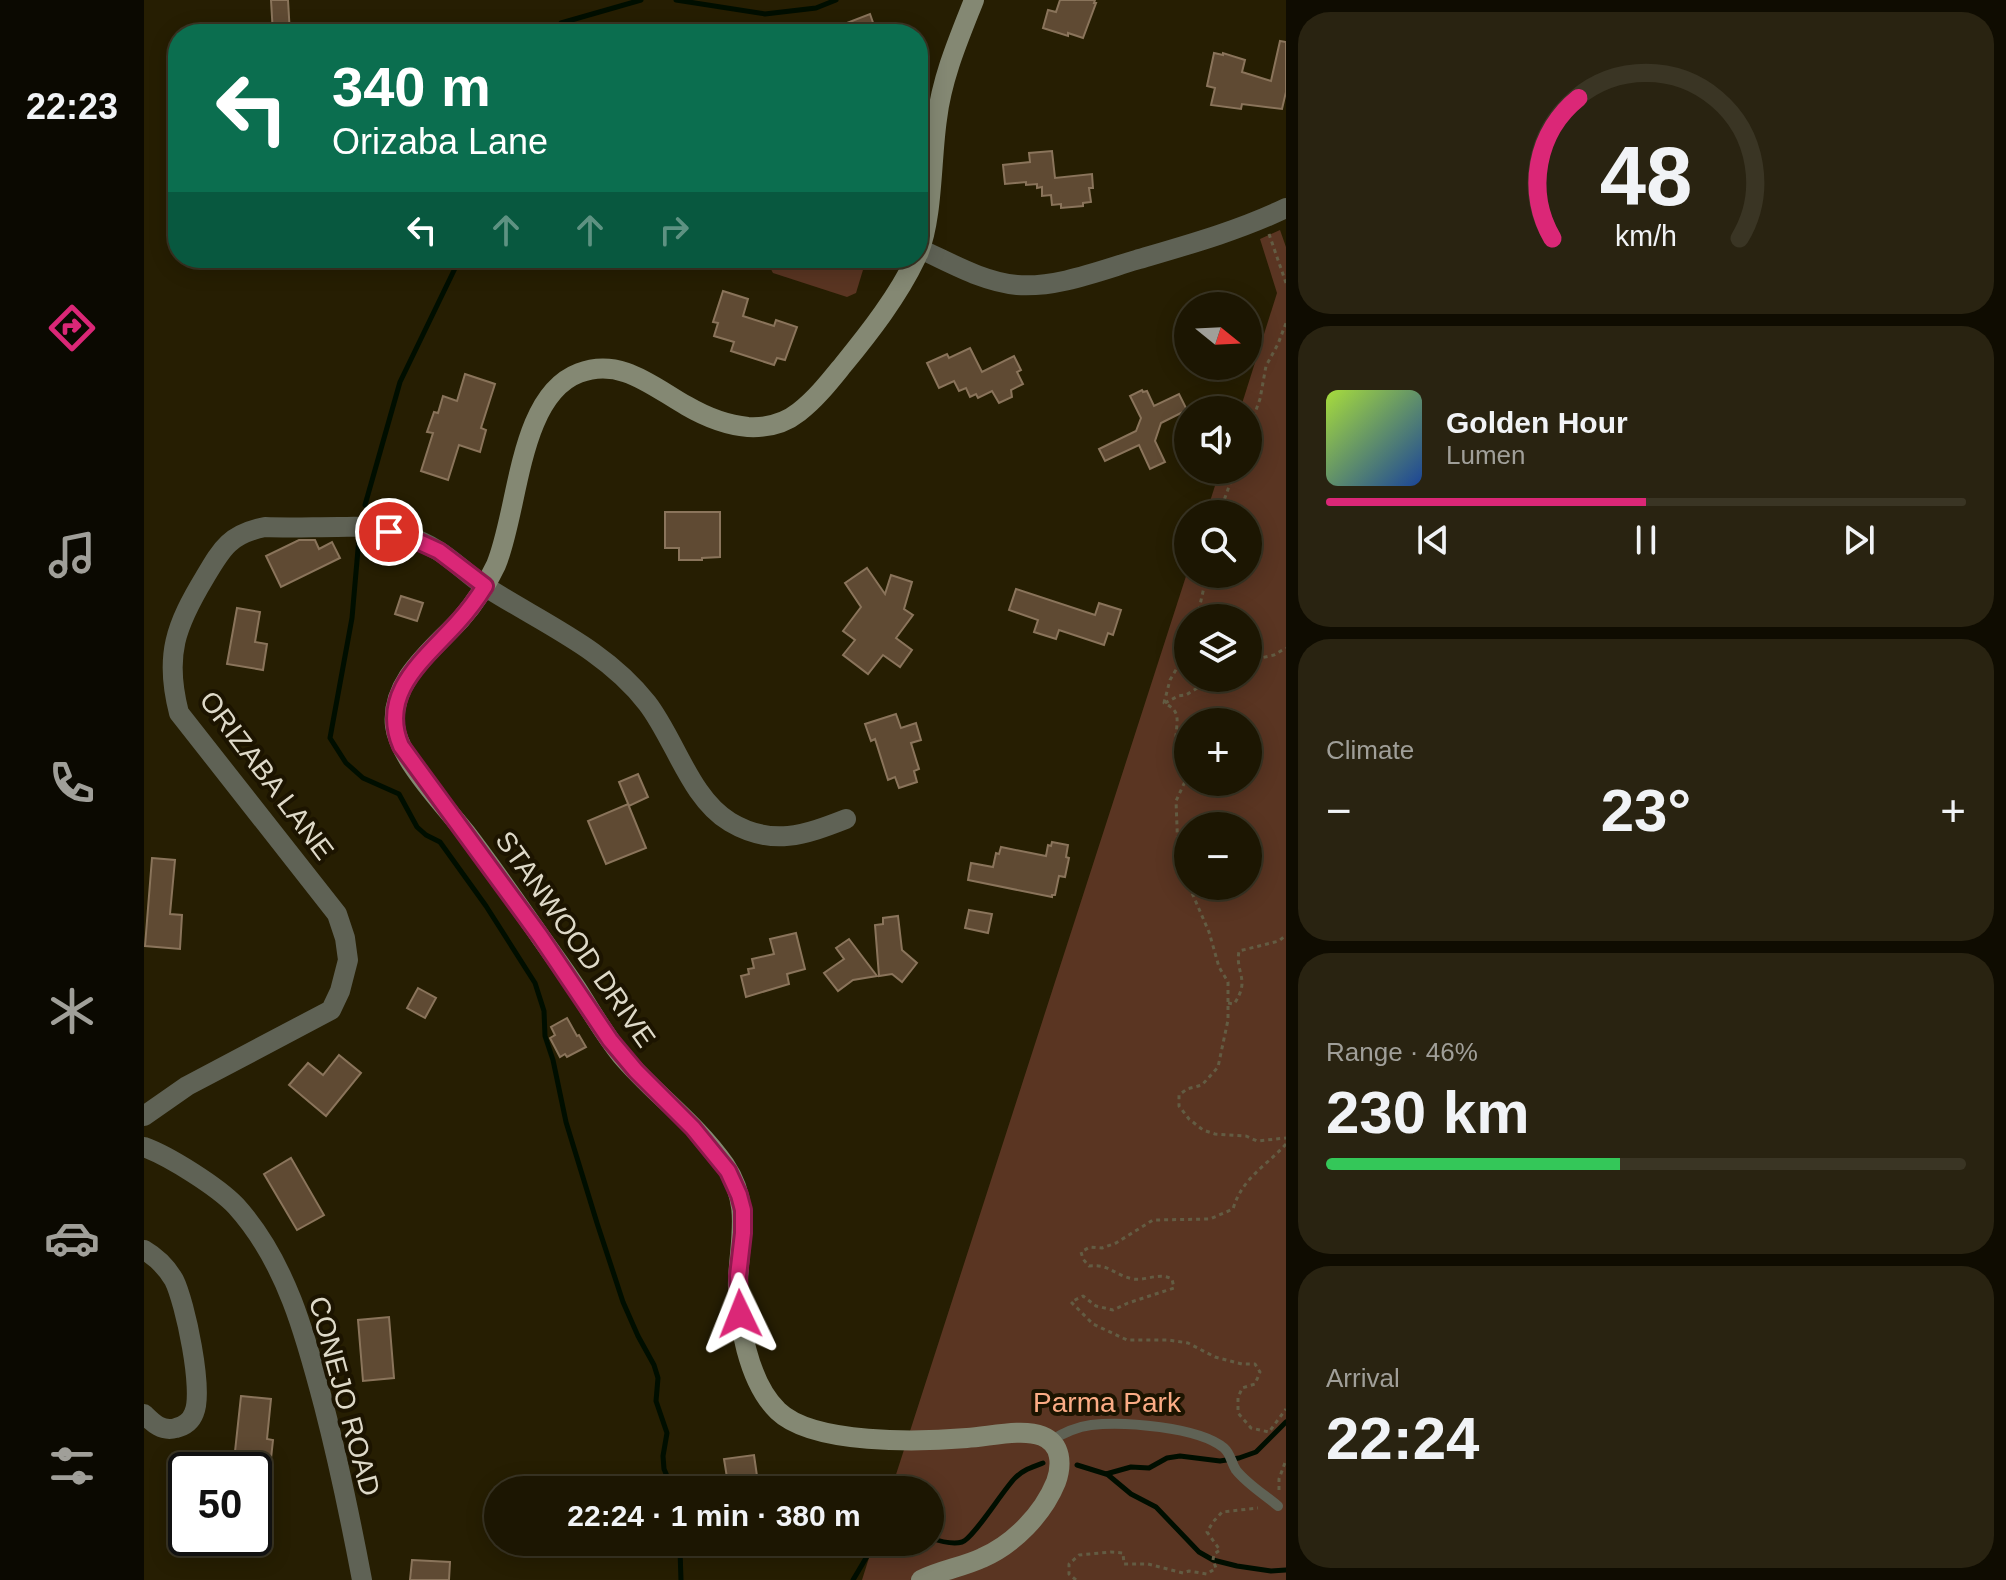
<!DOCTYPE html>
<html lang="en">
<head>
<meta charset="utf-8">
<style>
	:root { --surface:#1c1602; --page:#292311; --text:#f1f3f6; --muted:#a09f99; --line:#3a3524; --accent:#db2777 }
	body { margin:0; font-family:Arial,sans-serif; background:var(--page); color:var(--text); height:100vh; display:flex; flex-direction:column; font-size:30px; white-space:nowrap }
	* { box-sizing:border-box; margin:0 }
	p { font-size:26px; color:var(--muted) }
	.icon { flex:none; width:44px; height:44px; fill:none; stroke:currentColor; stroke-width:2; stroke-linecap:round; stroke-linejoin:round }
	.map { position:relative; flex:1; overflow:hidden }
	.sheet { display:flex; flex-direction:column; gap:12px; padding:12px; background:#0f0c01; width:720px }
	.sheet>* { flex:none }
	.top-card { position:absolute; left:24px; top:24px; width:760px; height:244px; border-radius:32px; box-shadow:0 4px 20px #0003,0 0 0 2px var(--line); background:#0b6e4f; color:#fff; overflow:hidden }
	.needle { width:52px; rotate:108deg }
	.buttons { position:absolute; left:1030px; top:292px; display:grid; gap:16px }
	.buttons a { display:grid; place-items:center; width:88px; height:88px; border-radius:50%; background:var(--surface); box-shadow:0 4px 20px #0003,0 0 0 2px var(--line); font-size:40px }
	.speed { position:absolute; left:24px; top:1452px; display:flex; gap:16px; font-size:40px; font-weight:700; text-align:center }
	.speed>* { display:grid; place-content:center; width:104px; height:104px; border-radius:50%; background:var(--surface); box-shadow:0 4px 20px #0003,0 0 0 2px var(--line); line-height:1 }
	.speed .limit { border:4px solid #111; border-radius:12px; background:#fff; color:#111 }
	.pin { position:absolute; display:grid; place-items:center; width:68px; height:68px; color:#fff; margin:-34px; border:4px solid #fff; border-radius:50%; box-shadow:0 2px 8px #0007 }
	.me { position:absolute; width:88px; margin:-44px; rotate:358deg; stroke-linejoin:round; filter:drop-shadow(0 0 6px #0008) }
	.turn { display:flex; align-items:center; gap:28px; height:168px; padding:0 32px; font-size:36px }
	.turn .icon { width:104px; height:104px; stroke-width:2.5 }
	.turn b { display:block; font-size:56px; line-height:68px }
	.lanes { display:flex; align-items:center; height:76px; padding:0 32px; background:#0003; justify-content:center; gap:40px; direction:ltr }
	.lanes .off { opacity:.35 }
	.big { font-size:60px; font-weight:700; line-height:1.1 }
	.sheet .widget { flex:1; display:flex; flex-direction:column; justify-content:center; gap:12px; min-width:0; padding:0 28px; border-radius:32px; background:var(--page) }
	.sheet .dial { align-items:center; gap:0 }
	.dial svg { height:208px; overflow:visible; fill:none; stroke:var(--line); stroke-width:7; stroke-linecap:round; text-anchor:middle }
	.dial text { fill:var(--text); stroke:none }
	.song { display:flex; align-items:center; gap:24px }
	.cover { width:96px; height:96px; border-radius:12px; background:linear-gradient(135deg,hsl(80 70% 55%),hsl(220 70% 35%)) }
	.played { height:8px; border-radius:4px; background:linear-gradient(90deg,var(--accent) 50%,var(--line) 50%) }
	.keys { display:flex; justify-content:space-around; direction:ltr }
	.heat { display:flex; justify-content:space-between; align-items:center; font-size:44px; direction:ltr }
	.charge { height:12px; border-radius:6px; background:linear-gradient(90deg,#34c759 46%,var(--line) 0) }
	.trip { position:absolute; left:340px; top:1476px; width:460px; height:80px; border-radius:40px; background:var(--surface); box-shadow:0 4px 20px #0003,0 0 0 2px var(--line); font-weight:700; line-height:80px; text-align:center }
	main { display:flex; flex:1; min-height:0 }
	.menu { display:flex; flex-direction:column; width:144px; justify-content:space-around; align-items:center; background:#0b0901; color:var(--muted) }
	.menu .icon { width:56px; height:56px }
	.menu .current { color:var(--accent) }
	.menu b { font-size:36px; color:var(--text) }
	.map>svg:first-child { display:block }
</style>
</head>
<body>
<main>
<nav class="menu">
<b>22:23</b>
<svg class="icon current" aria-label="directions" viewBox="0 0 24 24"><path d="M12 3l9 9-9 9-9-9zM9 14v-3h6M13 9l2 2-2 2"/></svg>
<svg class="icon" aria-label="music" viewBox="0 0 24 24"><path d="M9 18V5l10-2v13"/><circle cx="6" cy="18" r="3"/><circle cx="16" cy="16" r="3"/></svg>
<svg class="icon" aria-label="phone" viewBox="0 0 24 24"><path d="M5 4h4l2 5-3 2q2 4 5 5l2-3 5 2v4C11 20 4 13 5 4z"/></svg>
<svg class="icon" aria-label="climate" viewBox="0 0 24 24"><path d="M12 3v18M4 7l16 10M4 17L20 7"/></svg>
<svg class="icon" aria-label="car" viewBox="0 0 24 24"><path d="M5 17H2v-5l4-1 3-4h7l3 4 3 1v5h-3M9 17h6M6 11h13"/><circle cx="7" cy="17" r="2"/><circle cx="17" cy="17" r="2"/></svg>
<svg class="icon" aria-label="filters" viewBox="0 0 24 24"><path d="M4 7h16M4 17h16"/><circle cx="9" cy="7" r="2"/><circle cx="15" cy="17" r="2"/></svg>
</nav>
<div class="map">
<svg width="1142" height="1580" viewBox="0 0 1142 1580">
	<rect width="100%" height="100%" fill="#261e02"/>
	<g fill="#5a3522" fill-rule="evenodd">
		<path d="M 1136,230 L 1142,247 L 1142,1580 L 718,1580 L 730,1542 L 786,1542 L 786,1490 L 747,1490 L 1044,570 L 1044,574 L 1104,574 L 1104,514 L 1062,514 L 1076,470 L 1104,470 L 1104,410 L 1096,410 L 1133,293 L 1116,239 ZM 1044,618 L 1104,618 L 1104,678 L 1044,678 ZM 1044,722 L 1104,722 L 1104,782 L 1044,782 ZM 1044,826 L 1104,826 L 1104,886 L 1044,886 Z"/>
		<polygon points="625,258 721,258 722,260 712,293 703,297 629,273 623,262"/>
	</g>
	<g fill="none" stroke-linecap="round" stroke-linejoin="round">
		<g stroke="#000e00" stroke-width="5">
			<polyline points="532,0 621,14 672,8 692,0"/>
			<polyline points="410,34 417,23 497,0"/>
			<polyline points="221,505 256,382 316,258"/>
			<polyline points="215,538 208,618 186,738 202,763 219,778 255,794 273,827 282,835 296,842 342,906 391,983 400,1011 401,1036 409,1060 422,1122 453,1223 479,1302 494,1336 510,1365 514,1378 512,1401 523,1433 519,1456 520,1469 529,1490"/>
			<polyline points="933,1465 962,1474 987,1467 1005,1468 1023,1458 1036,1456 1076,1461 1095,1458 1112,1452 1142,1422"/>
			<polyline points="963,1474 987,1494 1012,1507 1055,1552 1069,1560 1093,1566 1127,1571 1142,1570"/>
			<path d="M 786,1538 C 795,1541 808,1545 818,1542 C 829,1539 859,1490 871,1478 C 879,1470 888,1467 899,1463"/>
			<polyline points="533,1542 536,1550 537,1580"/>
			<polyline points="709,1580 725,1553 734,1542"/>
		</g>
	</g>
	<g fill="#5f4a33" stroke="#8a745b" stroke-width="2">
		<polygon points="127,0 144,0 146,34 129,34"/>
		<polygon points="916,0 951,0 950,3 952,3 939,38 924,33 924,36 899,28 904,10 912,12"/>
		<polygon points="726,14 733,34 677,34 677,33"/>
		<polygon points="1136,41 1142,42 1142,92 1138,109 1098,104 1097,109 1067,105 1071,88 1063,86 1070,53 1079,55 1079,53 1101,60 1098,72 1127,81"/>
		<polygon points="908,151 911,178 948,174 949,188 945,188 947,202 939,203 939,206 917,208 917,204 908,205 907,195 898,196 898,187 893,188 893,184 882,185 882,182 861,184 859,165 886,162 885,153"/>
		<polygon points="579,291 604,299 599,316 630,326 632,320 653,327 641,360 633,358 630,365 587,351 590,342 570,336 574,323 569,322"/>
		<polygon points="826,348 838,372 870,356 877,370 873,372 879,384 867,390 868,397 855,403 848,391 834,398 832,394 826,397 822,388 815,391 810,381 795,388 783,363 803,354 805,358"/>
		<polygon points="321,374 351,384 337,428 342,430 336,452 315,445 304,480 277,471 289,433 283,432 290,412 294,413 299,396 313,401"/>
		<polygon points="998,390 999,392 1003,391 1010,406 1035,394 1043,410 1017,423 1011,441 1021,462 1006,469 995,445 961,461 955,449 992,431 997,418 986,396"/>
		<polygon points="521,512 576,512 576,557 558,558 558,560 535,560 535,548 521,548"/>
		<polygon points="155,540 171,540 175,549 188,542 196,558 137,587 122,556"/>
		<polygon points="723,568 741,594 747,575 768,582 760,609 769,615 752,638 768,650 756,667 739,655 724,674 699,655 711,640 699,631 717,607 701,583"/>
		<polygon points="872,589 951,615 955,603 977,610 969,635 964,633 960,645 915,630 912,639 890,632 894,620 865,610"/>
		<polygon points="257,596 279,603 273,621 251,614"/>
		<polygon points="93,608 116,612 111,642 123,644 119,670 83,664"/>
		<polygon points="752,714 757,728 772,723 777,740 767,743 775,769 770,771 773,782 755,788 751,777 744,780 731,739 727,741 721,724"/>
		<polygon points="494,774 504,797 485,806 475,782"/>
		<polygon points="484,804 502,848 462,864 444,821"/>
		<polygon points="908,842 924,845 922,857 925,858 921,877 915,876 911,895 908,895 908,897 824,880 827,863 849,867 852,853 855,854 857,847 902,856 904,845 907,846"/>
		<polygon points="8,858 31,860 26,914 38,915 36,949 1,946"/>
		<polygon points="825,910 848,914 844,933 821,928"/>
		<polygon points="754,916 758,950 773,963 758,982 748,974 735,976 731,925 739,924 739,918"/>
		<polygon points="652,933 661,969 643,974 645,984 602,997 597,976 605,974 604,969 610,968 608,959 630,954 626,939"/>
		<polygon points="705,939 733,976 709,980 694,991 680,973 700,959 692,948"/>
		<polygon points="274,988 292,998 281,1018 263,1008"/>
		<polygon points="423,1018 433,1036 435,1035 442,1047 423,1057 421,1054 416,1057 406,1038 411,1035 407,1027"/>
		<polygon points="195,1055 217,1073 182,1116 145,1085 164,1063 179,1075"/>
		<polygon points="147,1158 180,1215 153,1230 120,1174"/>
		<polygon points="245,1317 250,1378 219,1381 214,1320"/>
		<polygon points="97,1396 127,1399 123,1439 129,1440 125,1477 110,1476 110,1470 89,1470"/>
		<polygon points="610,1455 615,1490 585,1490 580,1459"/>
		<polygon points="268,1560 306,1562 305,1580 266,1580"/>
	</g>
	<g fill="none" stroke-linecap="round" stroke-linejoin="round">
		<g stroke="#635c43" stroke-width="3" stroke-dasharray="4 4" stroke-linecap="butt">
			<polyline points="1125,234 1142,283"/>
			<polyline points="1104,432 1116,399 1122,366 1134,344 1142,323"/>
			<polyline points="1075,514 1091,470"/>
			<polyline points="1053,618 1063,574"/>
			<path d="M 1044,649 L 1026,680 L 1020,703 C 1037,711 1033,719 1032,736 L 1042,747 L 1044,756"/>
			<polyline points="1104,661 1130,655 1142,648"/>
			<polyline points="1021,703 1034,696 1042,695 1055,687 1075,686 1086,678"/>
			<polyline points="1044,775 1032,801 1034,852 1044,883"/>
			<polyline points="1045,886 1065,932 1075,967 1084,982 1084,1020 1074,1067 1058,1085 1043,1089 1035,1095 1035,1106 1045,1119 1059,1130 1071,1134 1102,1136 1113,1141 1142,1138"/>
			<path d="M 1084,1003 L 1090,1004 C 1107,979 1091,974 1095,951 L 1135,941 L 1142,935"/>
			<path d="M 1142,1144 C 1121,1167 1098,1178 1089,1209 L 1066,1219 L 1009,1220 L 972,1243 L 958,1248 L 946,1247 L 937,1252 L 939,1259 L 945,1266 C 966,1264 970,1275 989,1279 C 1003,1281 1014,1272 1028,1279 L 1030,1288 L 984,1303 L 969,1310 L 952,1306 L 939,1296 L 927,1302 L 949,1324 L 983,1340 L 1024,1340 L 1044,1343 L 1071,1357 L 1098,1364 L 1111,1364 L 1116,1372 L 1111,1384 L 1098,1388 L 1094,1398 L 1094,1413 L 1107,1428 L 1125,1432 L 1142,1409"/>
			<polyline points="1135,1490 1135,1479 1142,1460"/>
			<polyline points="932,1580 925,1574 925,1564 935,1555 967,1552 979,1553 980,1564 1004,1564 1039,1573 1045,1571 1063,1574 1072,1568 1069,1560 1070,1554 1076,1550 1063,1532 1069,1522 1078,1512 1114,1508"/>
		</g>
		<path stroke="#5f6255" stroke-width="10" d="M 906,1441 C 919,1433 932,1427 947,1425 C 979,1421 1055,1427 1080,1448 C 1087,1454 1087,1463 1092,1470 C 1103,1484 1121,1495 1134,1506"/>
		<g stroke="#5f6255" stroke-width="20">
			<path d="M 776,249 C 807,263 839,282 873,285 C 912,288 955,271 992,260 C 1043,245 1094,231 1142,208"/>
			<path d="M 0,1116 L 43,1086 L 187,1010 L 196,991 L 204,960 L 201,938 L 193,914 L 35,713 C 20,655 32,625 61,577 C 78,548 86,534 121,527 C 145,528 169,527 194,527 C 206,527 219,526 230,528 C 251,531 275,539 293,550 C 310,560 325,576 342,587 C 398,623 461,649 503,703 C 531,739 546,798 586,822 C 628,847 661,835 702,819"/>
			<path d="M 0,1147 C 25,1156 74,1187 92,1206 C 142,1261 162,1337 180,1406 C 195,1464 207,1522 218,1580"/>
			<path d="M 0,1250 C 12,1257 23,1268 30,1280 C 41,1302 60,1391 50,1413 C 47,1421 40,1426 32,1428 C 18,1432 9,1423 0,1414"/>
		</g>
		<g stroke="#848873" stroke-width="20">
			<path d="M 774,254 C 789,218 787,160 793,119 C 798,77 815,38 830,0"/>
			<path d="M 772,258 C 754,296 726,332 699,365 C 686,381 672,399 655,412 C 640,424 623,428 604,427 C 582,425 562,417 543,406 C 509,387 477,357 435,373 C 374,396 375,510 352,565 C 343,584 331,603 317,619 C 290,649 246,680 251,726 C 255,759 301,806 322,833 C 348,867 373,903 398,939 C 410,956 423,974 435,992 C 448,1013 461,1035 477,1055 C 509,1093 552,1123 581,1165 C 607,1204 596,1236 594,1280 C 593,1320 604,1382 634,1411 C 669,1445 776,1442 823,1438 C 844,1437 878,1428 898,1436 C 918,1444 918,1465 912,1482 C 899,1514 870,1544 838,1558 C 819,1567 797,1570 777,1580"/>
		</g>
	</g>
	<g fill="none" stroke-linecap="round" stroke-linejoin="round">
		<g stroke="#8e194d" stroke-width="20">
			<path id="route" d="M 245,532 L 262,536 L 295,551 L 341,586 C 333,599 324,611 314,622 C 282,658 234,692 257,746 L 396,936 L 466,1040 L 492,1071 L 549,1128 L 584,1171 L 595,1195 L 599,1210 L 599,1233 L 594,1276 L 596,1314"/>
		</g>
		<use href="#route" stroke="#db2777" stroke-width="14"/>
	</g>
	<g text-anchor="middle" stroke-width="8" stroke-linejoin="round" paint-order="stroke">
		<g font-size="28" fill="#ded9c8" stroke="#1c1400">
			<text transform="translate(123 775) rotate(53)" y="10">ORIZABA LANE</text>
			<text transform="translate(432 939) rotate(55)" y="10">STANWOOD DRIVE</text>
			<text transform="translate(201 1396) rotate(75)" y="10">CONEJO ROAD</text>
		</g>
		<g font-size="28" fill="#fcac85" stroke="#1c1400">
			<text x="963" y="1412">Parma Park</text>
		</g>
	</g>
</svg>
<div class="buttons">
<a><svg class="needle" viewBox="-14 -14 28 28"><path d="M0-13l5 13h-10z" fill="#e53935"/><path d="M0 13l5-13h-10z" fill="#a09f99"/></svg></a>
<a><svg class="icon" aria-label="sound" viewBox="0 0 24 24"><path d="M4 9h4l5-4v14l-5-4H4zM17 9q2 3 0 6"/></svg></a>
<a><svg class="icon" aria-label="search" viewBox="0 0 24 24"><circle cx="10" cy="10" r="6"/><path d="M15 15l6 6"/></svg></a>
<a><svg class="icon" aria-label="layers" viewBox="0 0 24 24"><path d="M12 4l9 5-9 5-9-5zM3 14l9 5 9-5"/></svg></a>
<a>+</a>
<a>−</a>
</div>
<div class="speed"><div class="limit">50</div></div>
<div class="pin" style="left:245px;top:532px;background:#d93025"><svg class="icon" aria-label="arrive" viewBox="0 0 24 24"><path d="M6 21V4h12l-3 4 3 4H6"/></svg></div>
<svg class="me" style="left:596px;top:1314px" viewBox="-20 -20 40 40"><path d="M0-17L14 15 0 8-14 15z" fill="#db2777" stroke="#fff" stroke-width="4"/></svg>
<div class="trip">22:24 · 1 min · 380 m</div>
<div class="top-card">
<div class="turn"><svg class="icon" aria-label="left" viewBox="0 0 24 24"><path d="M17 20v-9H6M10 6l-5 5 5 5"/></svg><div><b>340 m</b>Orizaba Lane</div></div>
<div class="lanes"><svg class="icon" aria-label="left" viewBox="0 0 24 24"><path d="M17 20v-9H6M10 6l-5 5 5 5"/></svg><svg class="icon off" aria-label="ahead" viewBox="0 0 24 24"><path d="M12 20V5M6 11l6-6 6 6"/></svg><svg class="icon off" aria-label="ahead" viewBox="0 0 24 24"><path d="M12 20V5M6 11l6-6 6 6"/></svg><svg class="icon off" aria-label="right" viewBox="0 0 24 24"><path d="M7 20v-9h11M14 6l5 5-5 5"/></svg></div>
</div>
</div>
<section class="sheet">
<div class="widget dial"><svg viewBox="0 0 100 80">
<path d="M14 69A42 42 0 1 1 86 69"/>
<path d="M14 69A42 42 0 0 1 24 15" stroke="#db2777"/>
<text x="50" y="56" font-size="32" font-weight="700">48</text>
<text x="50" y="72" font-size="11">km/h</text>
</svg></div>
<div class="widget">
<div class="song"><i class="cover"></i><div><b>Golden Hour</b><p>Lumen</p></div></div>
<div class="played"></div>
<div class="keys"><svg class="icon" aria-label="previous" viewBox="0 0 24 24"><path d="M18 5L8 12l10 7zM5 5v14"/></svg><svg class="icon" aria-label="pause" viewBox="0 0 24 24"><path d="M8 5v14M16 5v14"/></svg><svg class="icon" aria-label="next" viewBox="0 0 24 24"><path d="M6 5l10 7-10 7zM19 5v14"/></svg></div>
</div>
<div class="widget"><p>Climate</p>
<div class="heat"><a>−</a><b class="big">23°</b><a>+</a></div>
</div>
<div class="widget"><p>Range · 46%</p><b class="big">230 km</b><div class="charge"></div></div>
<div class="widget"><p>Arrival</p><b class="big">22:24</b></div>
</section>
</main>
</body>
</html>
